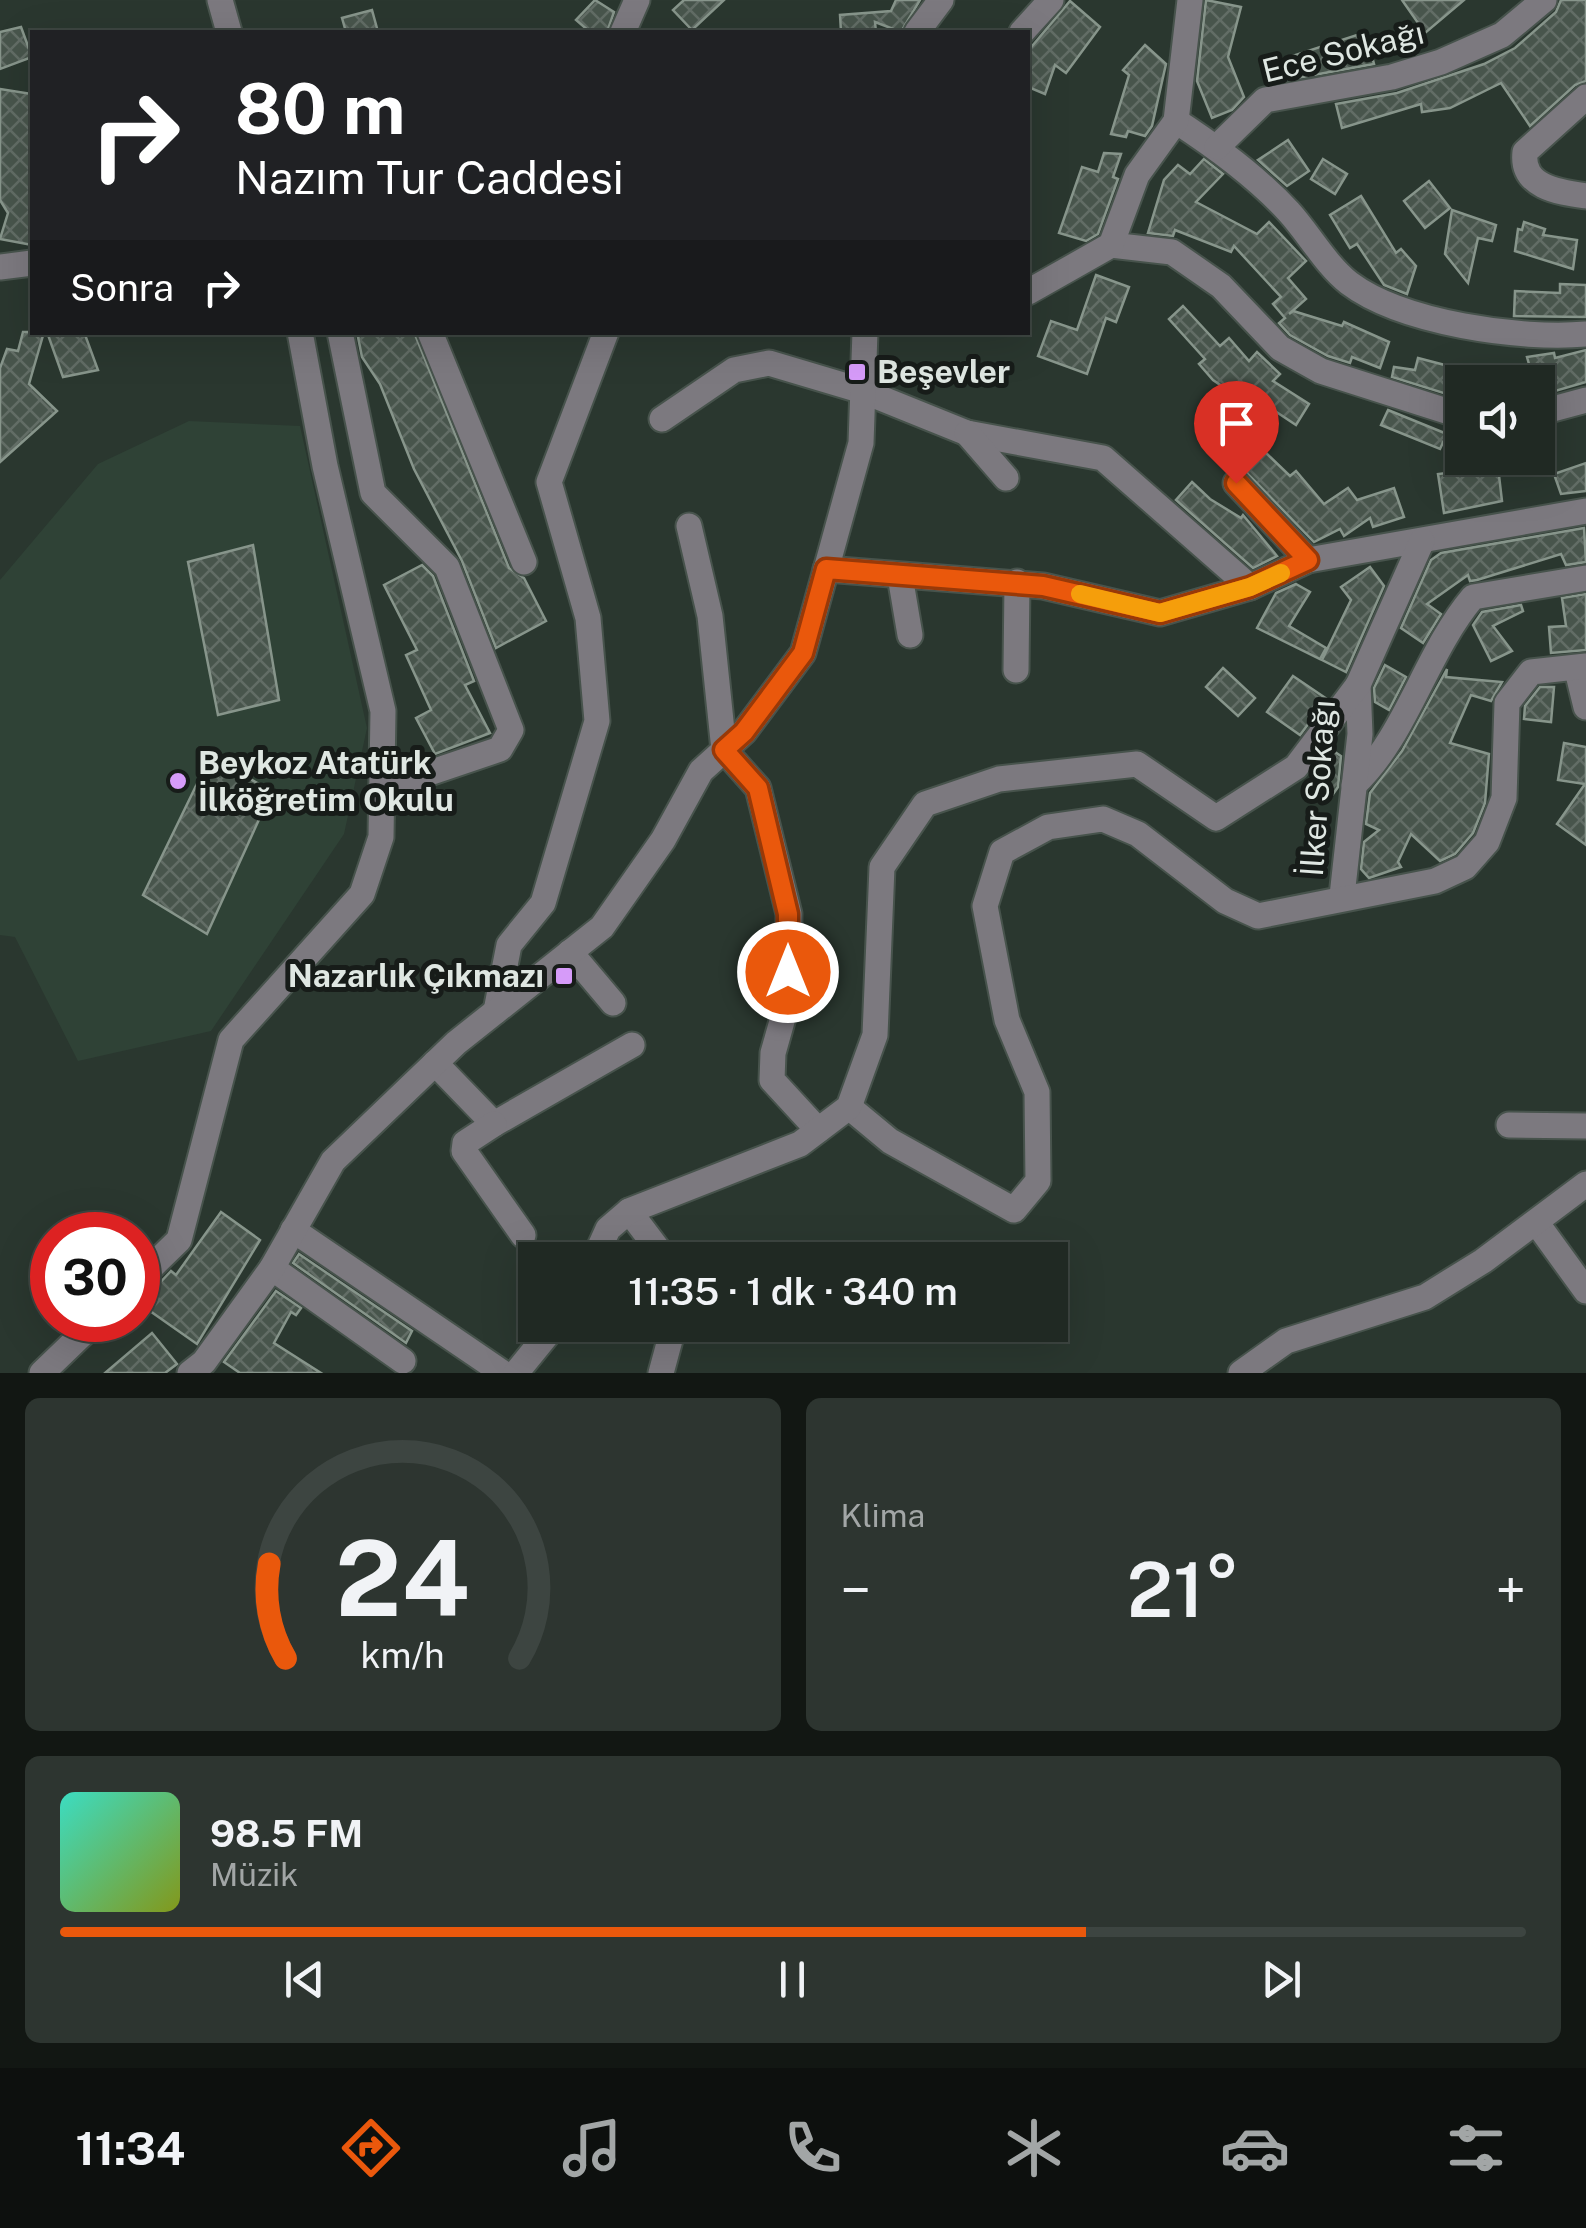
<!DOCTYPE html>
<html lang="tr">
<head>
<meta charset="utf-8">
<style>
	:root { --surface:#202923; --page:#2d3530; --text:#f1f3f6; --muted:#a2a6a6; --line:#3d4541; --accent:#ea580c }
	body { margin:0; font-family:"Public Sans",sans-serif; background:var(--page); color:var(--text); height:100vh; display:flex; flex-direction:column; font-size:38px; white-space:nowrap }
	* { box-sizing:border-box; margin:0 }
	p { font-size:32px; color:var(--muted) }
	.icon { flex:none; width:55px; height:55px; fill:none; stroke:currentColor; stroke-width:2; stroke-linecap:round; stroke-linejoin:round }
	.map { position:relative; height:1373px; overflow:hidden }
	.drawer { display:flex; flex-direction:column; gap:25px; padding:25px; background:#121713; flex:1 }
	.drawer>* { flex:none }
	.guide { position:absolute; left:30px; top:30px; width:1000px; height:305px; border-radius:0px; box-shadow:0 10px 40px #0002,0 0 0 2px var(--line); background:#202124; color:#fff; overflow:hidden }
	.controls { position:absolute; left:1445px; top:365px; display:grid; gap:20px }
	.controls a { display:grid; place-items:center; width:110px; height:110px; border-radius:0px; background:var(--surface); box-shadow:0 10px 40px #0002,0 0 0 2px var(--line); font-size:50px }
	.speed { position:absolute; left:30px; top:1212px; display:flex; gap:20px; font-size:50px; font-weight:700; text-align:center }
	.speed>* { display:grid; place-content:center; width:130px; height:130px; border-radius:50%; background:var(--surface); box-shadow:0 10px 40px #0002,0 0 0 2px var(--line); line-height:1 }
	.speed .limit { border:15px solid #d22; background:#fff; color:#111 }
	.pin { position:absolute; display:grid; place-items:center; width:85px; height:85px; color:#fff; margin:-102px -42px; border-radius:50% 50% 50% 0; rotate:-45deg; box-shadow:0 0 10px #0007 }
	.pin .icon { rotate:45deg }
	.me { position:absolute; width:110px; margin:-55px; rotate:0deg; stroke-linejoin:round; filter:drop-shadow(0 0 8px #0008) }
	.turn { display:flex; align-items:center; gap:35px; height:210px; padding:0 40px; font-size:45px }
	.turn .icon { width:130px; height:130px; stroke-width:2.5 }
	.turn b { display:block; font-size:70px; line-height:85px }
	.then { display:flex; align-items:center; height:95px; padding:0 40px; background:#0003; gap:20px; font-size:38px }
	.big { font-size:75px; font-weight:600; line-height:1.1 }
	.drawer .card { flex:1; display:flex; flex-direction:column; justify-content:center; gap:15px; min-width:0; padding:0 35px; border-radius:15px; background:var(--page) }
	.drawer .dial { align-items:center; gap:0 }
	.dial svg { height:260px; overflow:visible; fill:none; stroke:var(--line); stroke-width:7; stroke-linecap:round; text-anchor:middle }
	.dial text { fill:var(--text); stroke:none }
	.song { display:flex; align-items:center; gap:30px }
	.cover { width:120px; height:120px; border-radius:15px; background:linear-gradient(135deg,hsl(170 70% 55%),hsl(70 70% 35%)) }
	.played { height:10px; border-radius:5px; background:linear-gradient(90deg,var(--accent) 70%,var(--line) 70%) }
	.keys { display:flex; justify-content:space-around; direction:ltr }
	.heat { display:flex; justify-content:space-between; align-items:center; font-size:55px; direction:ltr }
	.drawer .tiles { flex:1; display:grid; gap:25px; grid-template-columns:1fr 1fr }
	.card:last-child { grid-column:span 2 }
	.trip { position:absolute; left:518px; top:1242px; width:550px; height:100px; border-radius:0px; background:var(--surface); box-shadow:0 10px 40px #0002,0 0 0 2px var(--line); font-weight:600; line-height:100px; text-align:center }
	.tab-bar { display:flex; height:160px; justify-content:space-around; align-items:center; background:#0d100e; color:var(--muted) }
	.tab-bar .icon { width:70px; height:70px }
	.tab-bar .current { color:var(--accent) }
	.tab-bar b { font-size:45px; color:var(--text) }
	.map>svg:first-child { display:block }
</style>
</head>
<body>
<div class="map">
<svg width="1586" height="1373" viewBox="0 0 1586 1373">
	<defs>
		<pattern id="building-cross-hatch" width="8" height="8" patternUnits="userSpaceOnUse" patternTransform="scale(2.5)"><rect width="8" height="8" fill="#48554c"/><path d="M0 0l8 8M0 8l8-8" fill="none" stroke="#626d66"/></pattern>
	</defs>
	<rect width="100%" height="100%" fill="#2a372f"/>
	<polygon fill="#2f4236" points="189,421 300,426 367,728 344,834 211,1031 78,1061 15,937 0,935 0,580 98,464"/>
	<g fill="url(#building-cross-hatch)" stroke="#87958b" stroke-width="2.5">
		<polygon points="595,0 614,12 607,32 590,32 576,20"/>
		<polygon points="684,0 724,0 692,30 673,10"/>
		<polygon points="896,0 920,0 901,32 875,22 876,32 841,32 840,15 891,11"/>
		<polygon points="1206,0 1241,7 1228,57 1244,97 1232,110 1212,118 1197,81"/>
		<polygon points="1402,0 1464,0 1425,33"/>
		<polygon points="1561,0 1586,0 1586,81 1575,85 1530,126 1501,83 1450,108 1422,112 1421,104 1342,128 1336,104 1397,93 1484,64 1515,48 1556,12"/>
		<polygon points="1070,1 1100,27 1066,73 1055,65 1045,94 1028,87 1028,51"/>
		<polygon points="372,10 378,32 346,32 342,18"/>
		<polygon points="21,27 32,57 0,69 0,32"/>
		<polygon points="1366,32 1374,64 1286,80 1280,60"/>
		<polygon points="1145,45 1166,64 1152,126 1145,136 1128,131 1126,137 1111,134 1129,75 1123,70"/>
		<polygon points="0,89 32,94 32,245 0,239 8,213 0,200"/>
		<polygon points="1288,140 1309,171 1287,186 1258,160"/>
		<polygon points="1104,153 1121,154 1113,177 1118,179 1098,234 1086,241 1059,233 1082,167 1098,172"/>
		<polygon points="1204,159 1223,174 1196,202 1257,234 1269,222 1306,261 1288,278 1306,299 1289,314 1293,311 1342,326 1344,322 1389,342 1380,368 1352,357 1350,363 1328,356 1290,335 1279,323 1285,318 1273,304 1281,297 1234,246 1231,252 1175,230 1173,236 1148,233 1164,180 1178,165 1190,174"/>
		<polygon points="1323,159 1347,174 1335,194 1311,179"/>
		<polygon points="1429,181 1450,208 1425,228 1404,201"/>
		<polygon points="1361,196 1396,253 1401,249 1416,266 1407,294 1384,285 1357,244 1350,248 1330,215"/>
		<polygon points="1452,210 1496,225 1492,241 1478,238 1468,283 1445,254"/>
		<polygon points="1524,222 1545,229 1543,235 1577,240 1573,269 1515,251 1518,229 1522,230"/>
		<polygon points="1096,275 1129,287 1116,322 1106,318 1087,374 1038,356 1051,321 1077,330"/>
		<polygon points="1560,284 1586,285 1586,317 1514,316 1515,291 1560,293"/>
		<polygon points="1183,306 1220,346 1229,338 1249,361 1257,352 1280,374 1273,381 1309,404 1296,425 1263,403 1258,411 1213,380 1199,364 1205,359 1169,319"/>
		<polygon points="23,332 44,332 29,384 57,411 0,462 0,368 7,349 18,351"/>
		<polygon points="47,332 84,332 98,370 63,377"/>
		<polygon points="366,332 414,332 509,568 524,578 546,621 496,648 462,561 414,469 380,384 362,357 358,337"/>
		<polygon points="1586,350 1586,382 1538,396 1527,357 1554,353 1555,358"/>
		<polygon points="1418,358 1460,369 1453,396 1392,377 1394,367 1415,370"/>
		<polygon points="1388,410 1447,434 1440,449 1381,425"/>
		<polygon points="1262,449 1290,476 1296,471 1324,504 1348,488 1357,500 1394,488 1404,517 1373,527 1370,518 1344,536 1340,529 1314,542 1243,469"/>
		<polygon points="1586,463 1586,491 1561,494 1554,474"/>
		<polygon points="1498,467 1502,501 1444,513 1438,474"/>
		<polygon points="1192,482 1210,499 1241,518 1243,515 1277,556 1253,568 1176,500"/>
		<polygon points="1584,528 1586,562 1566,565 1561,554 1477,580 1470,581 1468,575 1427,604 1441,614 1423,643 1401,628 1431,560 1441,553"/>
		<polygon points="253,545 279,700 218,715 188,562"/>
		<polygon points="422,565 433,576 474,681 465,685 490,733 435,754 416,718 431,710 406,655 417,650 384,585"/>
		<polygon points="1370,567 1384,586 1346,672 1322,660 1351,600 1341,587"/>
		<polygon points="1296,584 1310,592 1289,626 1326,648 1320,659 1257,628 1276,593"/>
		<polygon points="1586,594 1586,650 1551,653 1549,627 1566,626 1562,598"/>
		<polygon points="1521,605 1523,611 1493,626 1512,651 1491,661 1473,625 1482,612"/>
		<polygon points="1385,665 1406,677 1389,710 1375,702 1374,688"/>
		<polygon points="1223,668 1255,698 1238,716 1206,687"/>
		<polygon points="1447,669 1446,677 1502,682 1491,701 1471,695 1450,743 1489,754 1485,803 1473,833 1455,854 1440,861 1411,834 1398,862 1401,867 1369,878 1361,869 1364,842 1379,830 1366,824 1370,793 1402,751"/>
		<polygon points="1293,676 1327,699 1300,735 1267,712"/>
		<polygon points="1540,687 1554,687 1551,722 1524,719 1525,706"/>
		<polygon points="1564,743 1586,747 1586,845 1557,824 1585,784 1558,780"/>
		<polygon points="1332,750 1341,756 1338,787 1331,797 1310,782"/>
		<polygon points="210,757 272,791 207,934 143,895"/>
		<polygon points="221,1212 260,1240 197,1344 140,1304 171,1271 176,1275"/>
		<polygon points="299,1254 412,1331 406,1343 293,1263"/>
		<polygon points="276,1291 301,1308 296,1315 291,1312 274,1343 321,1373 240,1373 224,1362"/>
		<polygon points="152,1333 177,1364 165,1373 105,1373"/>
	</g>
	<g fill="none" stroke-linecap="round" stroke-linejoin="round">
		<g stroke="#47534c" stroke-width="29">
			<g id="minor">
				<polyline points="220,0 229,32"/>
				<polyline points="623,32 637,0"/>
				<polyline points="917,32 941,0"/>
				<polyline points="1022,32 1051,0"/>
				<path d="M 1586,97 L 1525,152 C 1521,187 1558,192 1586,196"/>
				<path d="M 1176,121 C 1216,147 1257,177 1289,212 C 1309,234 1326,265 1349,283 C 1402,323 1521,340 1586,334"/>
				<polyline points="1217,147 1265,100 1392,77 1441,62 1502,35 1544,0"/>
				<polyline points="1111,245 1172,252 1221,286 1280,348 1321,371 1462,416"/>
				<polyline points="0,267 32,263"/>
				<polyline points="1028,292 1111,245 1137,175 1176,121 1190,0"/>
				<polyline points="340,332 373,493 447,567 511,730 500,749 382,789"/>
				<polyline points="430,332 524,562"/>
				<polyline points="1538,413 1586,400"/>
				<polyline points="662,419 734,370 769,363 863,391 967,433 1103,458 1250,587"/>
				<polyline points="967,433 1006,478"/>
				<polyline points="1236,483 1308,560"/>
				<polyline points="689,526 710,616 724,750 758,788 789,914 788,1000 773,1053 772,1080 818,1130"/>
				<polyline points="826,569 1043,586 1160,613 1250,587 1308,560 1586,511"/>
				<polyline points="900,576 910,635"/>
				<polyline points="1016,670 1017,582"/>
				<polyline points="1577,670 1586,707"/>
				<path d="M 1354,785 C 1407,735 1425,654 1473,597 L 1586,578"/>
				<polyline points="1342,896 1360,734 1358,685"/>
				<polyline points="570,952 613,1003"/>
				<polyline points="496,1011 509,945 543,903 597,721 588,618 549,482 606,332"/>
				<polyline points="435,1063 494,1124 632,1045"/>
				<polyline points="849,1107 890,1141 1014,1210 1038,1181 1037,1092 1007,1020 985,906 1002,852 1048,827 1103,819 1138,834 1225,901 1258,916 1435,881 1465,867 1487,842 1504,798 1507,703 1531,672 1586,666"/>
				<polyline points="494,1124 465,1143 464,1151 523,1235"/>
				<polyline points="1509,1125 1586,1126"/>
				<polyline points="629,1211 666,1260"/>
				<polyline points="1536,1222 1586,1291"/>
				<polyline points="293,1230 503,1373"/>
				<polyline points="594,1260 608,1229 629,1211 800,1144 849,1107 875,1035 882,867 925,804 999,779 1137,764 1216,818 1296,767 1358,685 1422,541"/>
				<polyline points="272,1268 403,1361"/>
				<polyline points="138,1280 179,1240 231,1040 362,894 381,837 383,711 325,466 300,332"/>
				<polyline points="42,1373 97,1320"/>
				<polyline points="190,1373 204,1362 272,1268 333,1161 456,1043 602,927 663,840 701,771 744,732 803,653 861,443 865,332"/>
				<polyline points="516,1373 555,1325"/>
				<polyline points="661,1373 674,1325"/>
				<polyline points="1241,1373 1286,1341 1425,1297 1483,1261 1586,1184"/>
			</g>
		</g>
		<use href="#minor" stroke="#7c797f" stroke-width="25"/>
	</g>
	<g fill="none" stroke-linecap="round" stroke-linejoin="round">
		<g stroke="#983908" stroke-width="25">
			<polyline id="route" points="788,972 788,914 758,788 724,750 744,732 803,653 826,569 1043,586 1160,613 1250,587 1308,560 1236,483"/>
		</g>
		<use href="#route" stroke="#ea580c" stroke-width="18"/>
		<polyline stroke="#f59e0b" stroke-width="18" points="1080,594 1160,613 1250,587 1281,573"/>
	</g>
	<g fill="#d69bf9" stroke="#171c19" stroke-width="4">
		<rect x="847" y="362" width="20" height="20" rx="5"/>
		<circle cx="178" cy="781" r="10"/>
		<rect x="554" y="966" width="20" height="20" rx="5"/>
	</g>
	<g text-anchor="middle" stroke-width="10" stroke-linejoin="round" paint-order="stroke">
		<g font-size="32" fill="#dfe7e2" stroke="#171c19">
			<text transform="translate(1343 52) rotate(-14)" y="11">Ece Sokağı</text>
			<text transform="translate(1318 788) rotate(-86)" y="11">İlker Sokağı</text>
		</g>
		<g font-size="32" font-weight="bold" fill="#dfe7e2" stroke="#171c19" text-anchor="start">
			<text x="877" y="383">Beşevler</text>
			<text x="198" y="774">Beykoz Atatürk<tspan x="198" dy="37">İlköğretim Okulu</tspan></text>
			<text x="544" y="987" text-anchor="end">Nazarlık Çıkmazı</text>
		</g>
	</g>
</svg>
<div class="controls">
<a><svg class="icon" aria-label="sound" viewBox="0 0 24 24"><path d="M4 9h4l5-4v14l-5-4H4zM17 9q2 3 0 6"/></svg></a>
</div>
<div class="speed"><div class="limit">30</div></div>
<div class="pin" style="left:1236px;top:483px;background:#d93025"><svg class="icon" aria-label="arrive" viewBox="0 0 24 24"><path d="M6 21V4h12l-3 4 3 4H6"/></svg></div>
<svg class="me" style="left:788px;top:972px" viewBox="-20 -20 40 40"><circle r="17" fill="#ea580c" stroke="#fff" stroke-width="3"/><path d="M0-11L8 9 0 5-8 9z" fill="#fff"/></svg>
<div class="trip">11:35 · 1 dk · 340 m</div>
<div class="guide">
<div class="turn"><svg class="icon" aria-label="right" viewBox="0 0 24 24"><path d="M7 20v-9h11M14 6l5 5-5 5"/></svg><div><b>80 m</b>Nazım Tur Caddesi</div></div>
<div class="then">Sonra<svg class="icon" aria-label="right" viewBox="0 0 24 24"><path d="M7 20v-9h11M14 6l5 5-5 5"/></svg></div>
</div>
</div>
<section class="drawer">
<div class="tiles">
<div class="card dial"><svg viewBox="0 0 100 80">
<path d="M14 69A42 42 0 1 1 86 69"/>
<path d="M14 69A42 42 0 0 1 9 40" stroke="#ea580c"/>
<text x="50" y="56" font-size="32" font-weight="700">24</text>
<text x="50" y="72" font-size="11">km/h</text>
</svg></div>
<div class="card"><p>Klima</p>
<div class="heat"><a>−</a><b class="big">21°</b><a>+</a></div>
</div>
<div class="card">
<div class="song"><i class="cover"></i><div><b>98.5 FM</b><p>Müzik</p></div></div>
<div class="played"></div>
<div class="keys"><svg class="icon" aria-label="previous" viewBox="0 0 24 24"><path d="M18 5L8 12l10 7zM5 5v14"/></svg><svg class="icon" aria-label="pause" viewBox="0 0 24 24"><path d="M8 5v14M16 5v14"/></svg><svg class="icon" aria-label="next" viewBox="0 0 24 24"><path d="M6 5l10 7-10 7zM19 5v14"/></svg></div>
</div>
</div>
</section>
<nav class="tab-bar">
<b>11:34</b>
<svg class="icon current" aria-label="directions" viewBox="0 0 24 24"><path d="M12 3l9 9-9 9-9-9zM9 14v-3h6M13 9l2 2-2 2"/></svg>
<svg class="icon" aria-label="music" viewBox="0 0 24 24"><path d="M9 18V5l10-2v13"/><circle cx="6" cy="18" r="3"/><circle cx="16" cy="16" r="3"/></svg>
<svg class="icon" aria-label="phone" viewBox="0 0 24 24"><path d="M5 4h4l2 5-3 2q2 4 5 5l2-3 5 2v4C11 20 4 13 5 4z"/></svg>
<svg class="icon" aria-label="climate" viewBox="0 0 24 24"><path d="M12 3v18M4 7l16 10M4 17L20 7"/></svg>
<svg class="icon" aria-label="car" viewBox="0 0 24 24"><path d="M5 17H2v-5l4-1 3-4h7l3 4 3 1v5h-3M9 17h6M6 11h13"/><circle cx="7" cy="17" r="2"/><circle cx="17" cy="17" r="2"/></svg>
<svg class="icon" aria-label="filters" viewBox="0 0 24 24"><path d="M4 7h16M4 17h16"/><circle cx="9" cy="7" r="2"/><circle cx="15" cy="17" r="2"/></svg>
</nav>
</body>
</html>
